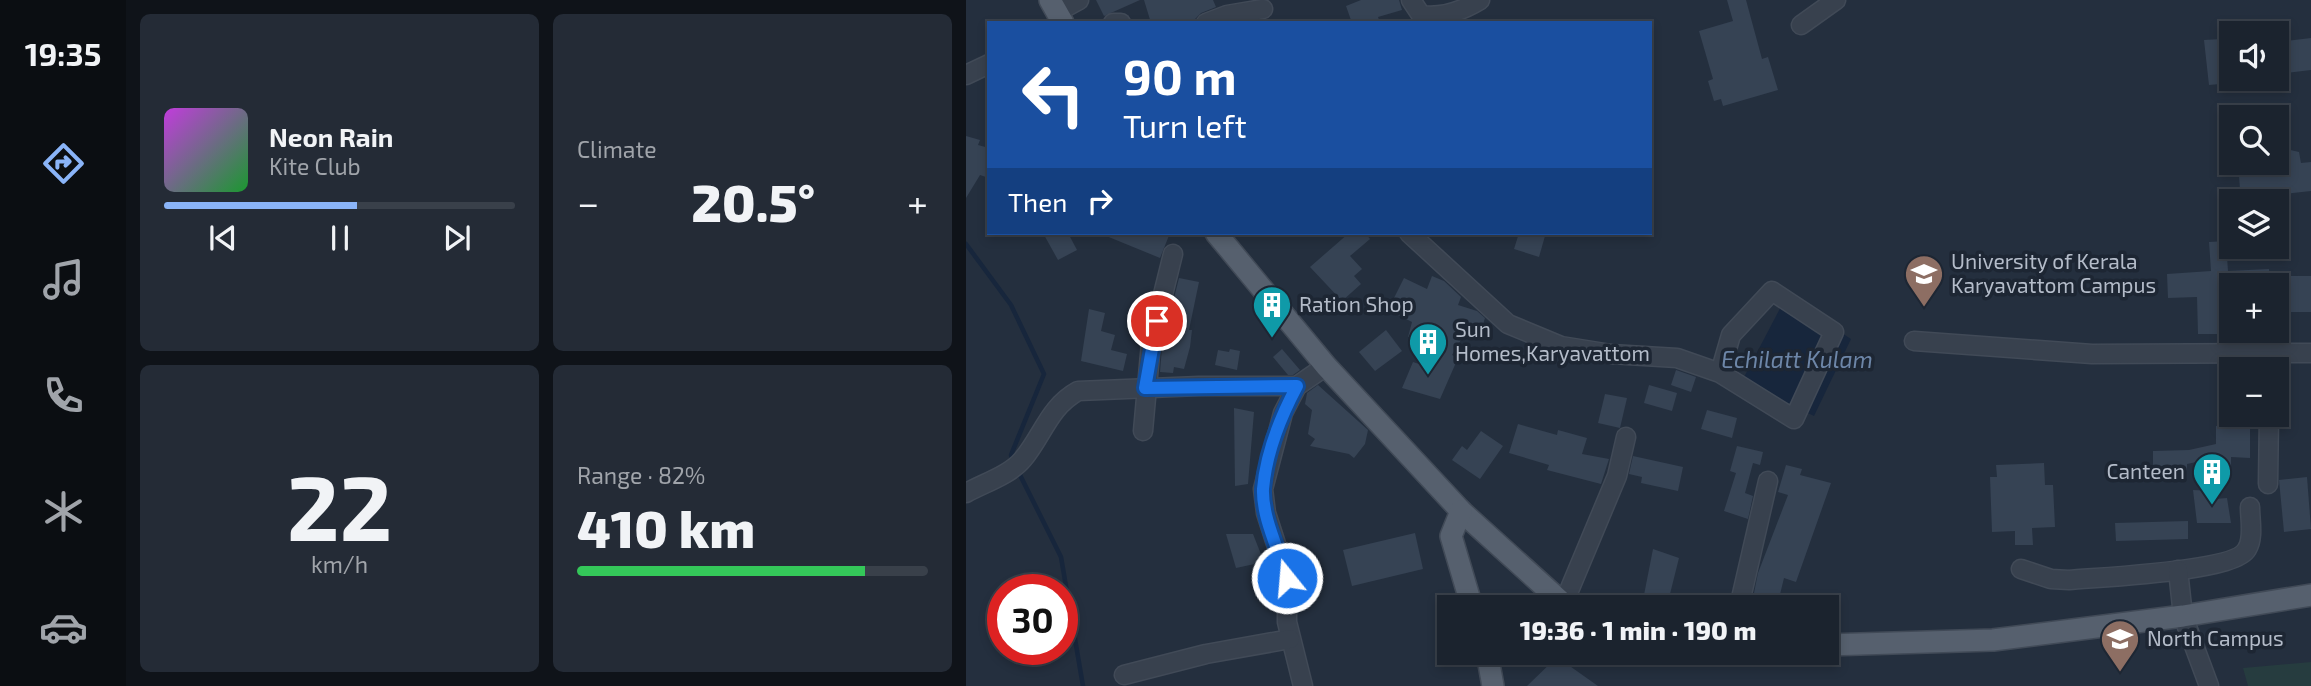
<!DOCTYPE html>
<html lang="en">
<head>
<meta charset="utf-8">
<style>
	:root { --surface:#1b232e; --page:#242b36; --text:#f1f3f6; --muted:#a0a4aa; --line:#39404a; --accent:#8ab4f8 }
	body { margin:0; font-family:"Exo 2",sans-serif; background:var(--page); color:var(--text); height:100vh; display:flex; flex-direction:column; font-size:26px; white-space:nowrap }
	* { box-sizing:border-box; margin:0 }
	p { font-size:23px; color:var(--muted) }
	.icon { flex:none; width:38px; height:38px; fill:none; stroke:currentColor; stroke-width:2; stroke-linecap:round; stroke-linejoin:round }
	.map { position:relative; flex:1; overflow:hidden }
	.details { display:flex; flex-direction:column; gap:14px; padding:14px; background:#0f1319; width:840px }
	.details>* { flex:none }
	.guide { position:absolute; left:21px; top:21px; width:665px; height:214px; border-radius:0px; box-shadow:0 4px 10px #0003,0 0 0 2px var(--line); background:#1a4fa0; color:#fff; overflow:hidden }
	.controls { position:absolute; left:1253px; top:21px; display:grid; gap:14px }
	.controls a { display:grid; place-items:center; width:70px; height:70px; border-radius:0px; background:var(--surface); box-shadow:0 4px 10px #0003,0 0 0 2px var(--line); font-size:35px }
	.speed { position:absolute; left:21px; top:574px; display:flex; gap:14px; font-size:35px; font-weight:700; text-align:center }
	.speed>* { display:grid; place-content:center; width:91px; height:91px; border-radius:50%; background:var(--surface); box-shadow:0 4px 10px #0003,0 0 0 2px var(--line); line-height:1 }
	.speed .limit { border:10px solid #d22; background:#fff; color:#111 }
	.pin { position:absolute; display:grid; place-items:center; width:60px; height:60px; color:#fff; margin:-30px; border:4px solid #fff; border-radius:50%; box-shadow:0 2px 7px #0007 }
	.me { position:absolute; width:77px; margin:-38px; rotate:343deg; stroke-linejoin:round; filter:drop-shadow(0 0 5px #0008) }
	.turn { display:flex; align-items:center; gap:24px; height:147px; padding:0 21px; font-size:32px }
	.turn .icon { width:91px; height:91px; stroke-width:2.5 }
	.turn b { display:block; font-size:49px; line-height:60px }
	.then { display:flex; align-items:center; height:66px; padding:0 21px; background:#0003; gap:14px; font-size:26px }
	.big { font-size:52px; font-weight:800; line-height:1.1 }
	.details .card { flex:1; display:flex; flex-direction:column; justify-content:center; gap:10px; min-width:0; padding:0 24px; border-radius:10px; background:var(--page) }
	.details .dial { align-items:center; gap:0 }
	.dial b { font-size:91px; line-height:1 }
	.song { display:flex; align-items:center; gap:21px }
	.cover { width:84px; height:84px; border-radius:10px; background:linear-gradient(135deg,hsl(290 70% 55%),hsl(130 70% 35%)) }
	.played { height:7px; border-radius:4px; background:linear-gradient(90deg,var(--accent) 55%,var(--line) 55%) }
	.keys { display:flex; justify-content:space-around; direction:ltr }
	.heat { display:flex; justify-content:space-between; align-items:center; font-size:38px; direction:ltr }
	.charge { height:10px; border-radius:5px; background:linear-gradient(90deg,#34c759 82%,var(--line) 0) }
	.details .tiles { flex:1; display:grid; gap:14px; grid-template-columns:repeat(2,1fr) }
	.trip { position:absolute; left:471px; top:595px; width:402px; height:70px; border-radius:0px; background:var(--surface); box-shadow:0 4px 10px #0003,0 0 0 2px var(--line); font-weight:800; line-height:70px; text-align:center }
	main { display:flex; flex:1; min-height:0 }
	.tabs { display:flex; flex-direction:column; width:126px; justify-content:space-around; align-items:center; background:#0b0e12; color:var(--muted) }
	.tabs .icon { width:49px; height:49px }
	.tabs .current { color:var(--accent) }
	.tabs b { font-size:32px; color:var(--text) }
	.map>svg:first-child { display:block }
</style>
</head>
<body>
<main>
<nav class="tabs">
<b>19:35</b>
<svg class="icon current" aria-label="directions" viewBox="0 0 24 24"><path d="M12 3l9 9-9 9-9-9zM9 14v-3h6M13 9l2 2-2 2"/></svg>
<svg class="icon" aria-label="music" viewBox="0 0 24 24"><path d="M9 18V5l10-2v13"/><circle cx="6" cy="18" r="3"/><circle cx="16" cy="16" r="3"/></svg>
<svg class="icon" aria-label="phone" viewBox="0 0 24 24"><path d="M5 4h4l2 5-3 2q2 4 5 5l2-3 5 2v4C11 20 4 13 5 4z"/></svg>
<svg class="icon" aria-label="climate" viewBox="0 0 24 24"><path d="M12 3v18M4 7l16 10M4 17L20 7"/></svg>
<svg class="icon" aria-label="car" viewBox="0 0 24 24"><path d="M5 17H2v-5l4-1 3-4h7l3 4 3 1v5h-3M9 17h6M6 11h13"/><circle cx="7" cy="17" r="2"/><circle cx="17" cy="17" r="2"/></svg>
</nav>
<section class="details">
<div class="tiles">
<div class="card">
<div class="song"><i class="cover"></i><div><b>Neon Rain</b><p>Kite Club</p></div></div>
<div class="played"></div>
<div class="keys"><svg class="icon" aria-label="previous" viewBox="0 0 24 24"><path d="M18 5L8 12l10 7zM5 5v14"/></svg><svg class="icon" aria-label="pause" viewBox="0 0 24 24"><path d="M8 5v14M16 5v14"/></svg><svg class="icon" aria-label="next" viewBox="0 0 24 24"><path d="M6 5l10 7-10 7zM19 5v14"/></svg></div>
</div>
<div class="card"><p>Climate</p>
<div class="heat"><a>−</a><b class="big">20.5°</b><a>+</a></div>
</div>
<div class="card dial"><b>22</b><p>km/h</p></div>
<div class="card"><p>Range · 82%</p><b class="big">410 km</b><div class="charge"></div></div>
</div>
</section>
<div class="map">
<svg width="1345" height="686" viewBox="0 0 1345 686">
	<rect width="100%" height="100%" fill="#242f3e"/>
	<polygon fill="#263c3f" points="1345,662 1345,686 1282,686 1277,668"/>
	<polygon fill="#17263c" points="820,297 885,339 848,416 776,381"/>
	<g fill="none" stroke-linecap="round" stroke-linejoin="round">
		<g stroke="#17263c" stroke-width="4.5">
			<polyline points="0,244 45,305 78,374 45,455 46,459"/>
			<polyline points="54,475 95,557 117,686"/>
		</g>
	</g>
	<g fill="#364354">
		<polygon points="130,0 174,0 138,16"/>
		<polygon points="178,0 247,0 250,7 235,13 225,23 185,23"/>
		<polygon points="395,0 433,0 436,10 412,17 414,23 386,23 380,6"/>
		<polygon points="761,0 780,0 796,59 802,57 812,90 757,106 755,99 748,101 742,81 747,79 733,31 767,21"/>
		<polygon points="1345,38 1345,70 1311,74 1311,42"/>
		<polygon points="1256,39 1257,47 1265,46 1265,83 1243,85 1238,40"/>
		<polygon points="0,136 14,140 12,145 23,148 23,178 14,175 0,198"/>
		<polygon points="1311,147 1333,152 1335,163 1345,162 1345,191 1289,197 1274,189 1272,163 1311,163"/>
		<polygon points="77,233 102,233 111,250 92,260"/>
		<polygon points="133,233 204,233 194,258"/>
		<polygon points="383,233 399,233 404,239 384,256 396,269 388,276 395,284 376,301 344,267"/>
		<polygon points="553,233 579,236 573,257 548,249"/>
		<polygon points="1260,241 1262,271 1303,269 1304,285 1265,285 1265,334 1232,334 1231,297 1202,298 1201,274 1245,271 1243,242"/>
		<polygon points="466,276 478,281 495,297 492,305 511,311 519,318 513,337 499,333 486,355 492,358 474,399 436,388 447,362 456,365 466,344 455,341 458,334 451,339 442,337 446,322 422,310 438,278 461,289"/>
		<rect x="1319" y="276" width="26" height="36"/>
		<polygon points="213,278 233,282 223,330 226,330 224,347 218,369 208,367 207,373 194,372 196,347 205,348 210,312 205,310"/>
		<polygon points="123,309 139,313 135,331 149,335 145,350 161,354 157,371 115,361"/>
		<polygon points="420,330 436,351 409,371 393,352"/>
		<polygon points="264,349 274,351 271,370 249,365 252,350 263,352"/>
		<polygon points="316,349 334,370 327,375 322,375 307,357"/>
		<polygon points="710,370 730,377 725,392 705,385"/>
		<polygon points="352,385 402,430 399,444 388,458 383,454 344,446 349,439 342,434 346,410 339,404 341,393"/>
		<polygon points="683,385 711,393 706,411 678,403"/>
		<polygon points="639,394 661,398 654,428 632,423"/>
		<polygon points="268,408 288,412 282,484 269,486"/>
		<polygon points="741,410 771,418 766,438 735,429"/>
		<polygon points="552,424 591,435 592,430 621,438 616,454 643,459 635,484 581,470 583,465 543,453"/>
		<polygon points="1250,426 1284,427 1284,458 1265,457 1265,472 1249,472 1249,458 1221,464 1221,479 1187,479 1187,451 1223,450 1250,444"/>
		<polygon points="515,431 537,446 514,479 486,460 496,446 501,450"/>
		<polygon points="771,446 797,452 794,465 787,463 779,493 787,496 782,519 758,511 770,473 764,471"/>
		<polygon points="667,456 717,467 712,491 675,483 676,477 663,474"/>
		<polygon points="1078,463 1079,485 1087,485 1089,527 1066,528 1067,545 1049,545 1049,531 1026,532 1024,477 1031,477 1030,465"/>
		<polygon points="820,465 836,469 834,475 865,483 830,582 818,578 811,607 803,607 786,603 792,573 822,495 812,492"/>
		<polygon points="1341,477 1345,529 1318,532 1313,480"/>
		<polygon points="1227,490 1247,491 1249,499 1261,498 1265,523 1231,523"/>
		<polygon points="1222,521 1222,539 1150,541 1149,523"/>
		<polygon points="449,533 457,569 386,586 377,550"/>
		<polygon points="260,534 287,534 298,562 270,568"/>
		<polygon points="687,549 713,558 701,606 677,600"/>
		<polygon points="591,657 632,686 561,686"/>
	</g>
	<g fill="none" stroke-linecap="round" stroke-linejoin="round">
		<g stroke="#414a57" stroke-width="21">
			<g id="minor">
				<path d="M 445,0 L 455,15 C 476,18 496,11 514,0"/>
				<polyline points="91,12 113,0"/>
				<polyline points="147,23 155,23"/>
				<polyline points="240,23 261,15 297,9"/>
				<polyline points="835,25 870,0"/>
				<polyline points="0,75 23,64"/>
				<polyline points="443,233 542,324 595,346 645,354 711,358 754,373 828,419 868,332 806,291 765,335 754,373"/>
				<polyline points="948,341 1126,354 1345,353"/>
				<polyline points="331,386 317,413 297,489 300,513 321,578 321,622 337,686"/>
				<polyline points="177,431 185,343 207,254"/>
				<polyline points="1302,484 1303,415"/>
				<path d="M 0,493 C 18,483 44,475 57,459 C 77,435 83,407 112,391 L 233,386 L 331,386 L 360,366"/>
				<path d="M 1055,569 L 1085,579 L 1103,580 C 1133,577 1269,572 1281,549 C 1288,538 1284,520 1284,507"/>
				<polyline points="1212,570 1217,616 1243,686"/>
				<polyline points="597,605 651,476 660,437"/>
				<polyline points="773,607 802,481"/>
				<polyline points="158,675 240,654 324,639"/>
			</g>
		</g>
		<g stroke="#414a57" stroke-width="24">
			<g id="major">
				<polyline points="84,0 97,23"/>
				<polyline points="250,233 360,366 495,511 601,607"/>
				<polyline points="495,511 485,536 506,607"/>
				<polyline points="861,645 1027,640 1217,616 1345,595"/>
				<polyline points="521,653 527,686"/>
			</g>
		</g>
		<use href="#minor" stroke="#38414e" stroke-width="18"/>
		<use href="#major" stroke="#56606e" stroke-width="21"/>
	</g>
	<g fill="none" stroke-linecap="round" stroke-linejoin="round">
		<g stroke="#114b97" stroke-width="18">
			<path id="route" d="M 191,321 L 179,388 L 331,386 C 315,416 300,454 297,489 C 296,518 313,550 321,578"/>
		</g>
		<use href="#route" stroke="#1a73e8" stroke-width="12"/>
	</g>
	<defs>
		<g id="university-pin" transform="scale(2.0125)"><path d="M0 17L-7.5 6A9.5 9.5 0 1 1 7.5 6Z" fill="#8d6e63" stroke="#1d2633"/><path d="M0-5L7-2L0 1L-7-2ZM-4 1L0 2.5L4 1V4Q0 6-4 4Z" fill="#fff"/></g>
		<g id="building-pin" transform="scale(2.0125)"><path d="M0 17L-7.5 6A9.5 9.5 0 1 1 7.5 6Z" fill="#0f9aa8" stroke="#1d2633"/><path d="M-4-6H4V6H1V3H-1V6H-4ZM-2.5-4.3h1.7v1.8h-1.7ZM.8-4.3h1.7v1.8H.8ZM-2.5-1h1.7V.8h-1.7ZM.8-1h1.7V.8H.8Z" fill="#fff"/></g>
	</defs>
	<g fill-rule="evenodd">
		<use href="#university-pin" x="958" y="274"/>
		<use href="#building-pin" x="306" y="305"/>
		<use href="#building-pin" x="462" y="342"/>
		<use href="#building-pin" x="1246" y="472"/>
		<use href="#university-pin" x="1154" y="639"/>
	</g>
	<g text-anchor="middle" stroke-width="7" stroke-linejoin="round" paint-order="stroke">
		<g font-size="21" fill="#b4bcc9" stroke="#1d2633" text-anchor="start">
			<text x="985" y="269">University of Kerala<tspan x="985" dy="24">Karyavattom Campus</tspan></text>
			<text x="333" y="312">Ration Shop</text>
			<text x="489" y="337">Sun<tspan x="489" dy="24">Homes,Karyavattom</tspan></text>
			<text x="1219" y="479" text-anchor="end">Canteen</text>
			<text x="1181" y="646">North Campus</text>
		</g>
		<g font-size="23" font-style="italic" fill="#6d86a8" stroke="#1d2633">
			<text x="831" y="368">Echilatt Kulam</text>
		</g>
	</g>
</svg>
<div class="controls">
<a><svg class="icon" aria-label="sound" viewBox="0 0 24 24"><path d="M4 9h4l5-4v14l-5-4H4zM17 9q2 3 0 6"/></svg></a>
<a><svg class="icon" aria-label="search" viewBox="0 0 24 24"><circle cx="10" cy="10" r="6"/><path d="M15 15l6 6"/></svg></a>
<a><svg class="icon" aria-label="layers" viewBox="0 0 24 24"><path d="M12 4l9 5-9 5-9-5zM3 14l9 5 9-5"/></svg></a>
<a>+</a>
<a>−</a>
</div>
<div class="speed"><div class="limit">30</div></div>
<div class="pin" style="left:191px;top:321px;background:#d93025"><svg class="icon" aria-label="arrive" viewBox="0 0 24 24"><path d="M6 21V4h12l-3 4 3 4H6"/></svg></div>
<svg class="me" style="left:321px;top:578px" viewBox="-20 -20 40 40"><circle r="17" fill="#1a73e8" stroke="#fff" stroke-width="3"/><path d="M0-11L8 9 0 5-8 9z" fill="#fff"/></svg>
<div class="trip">19:36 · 1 min · 190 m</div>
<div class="guide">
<div class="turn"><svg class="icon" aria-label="left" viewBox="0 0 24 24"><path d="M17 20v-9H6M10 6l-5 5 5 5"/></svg><div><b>90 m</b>Turn left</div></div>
<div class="then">Then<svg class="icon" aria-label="right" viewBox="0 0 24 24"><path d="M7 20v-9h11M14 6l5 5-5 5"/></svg></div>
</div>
</div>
</main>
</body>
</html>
